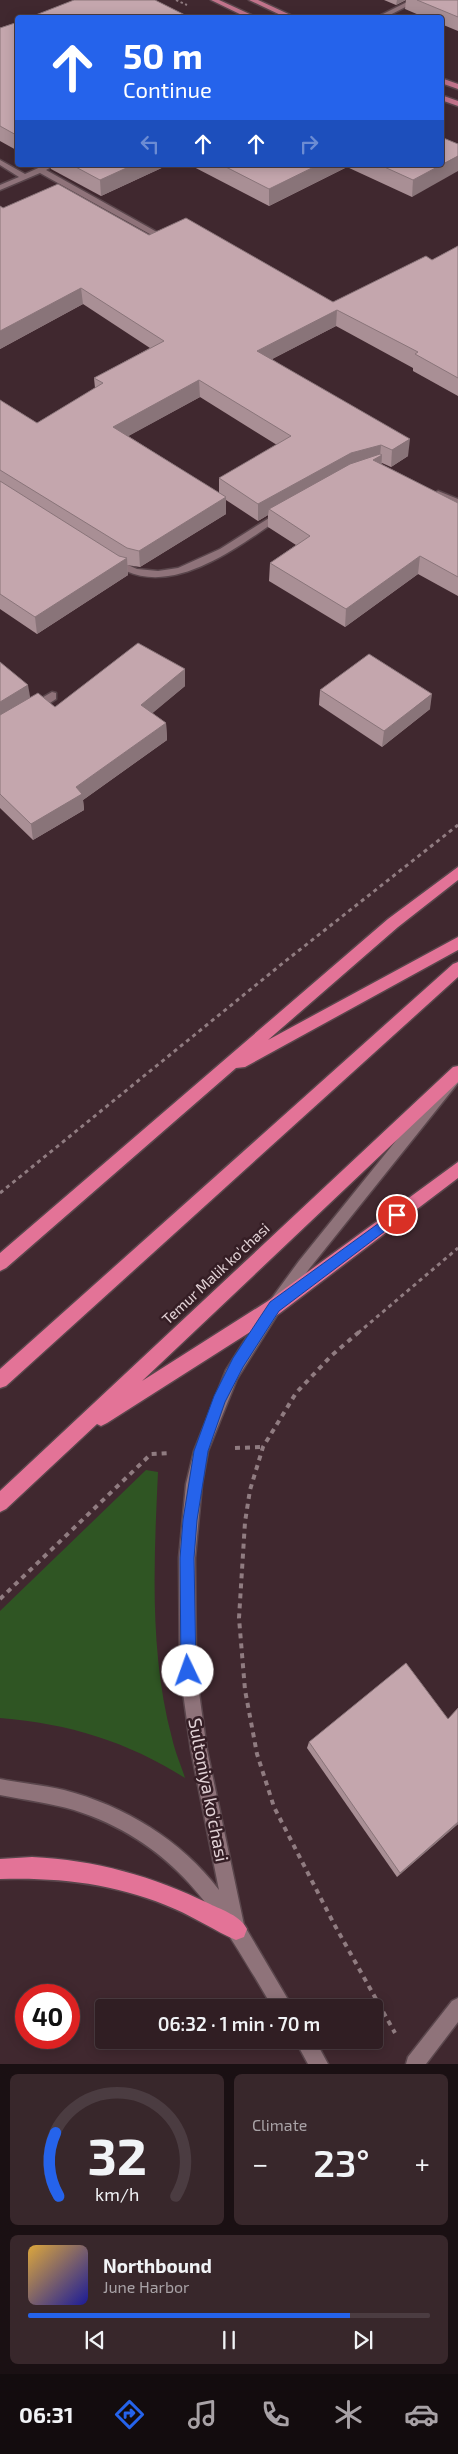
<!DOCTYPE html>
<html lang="en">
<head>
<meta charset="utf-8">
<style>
	:root { --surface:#301e23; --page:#38272b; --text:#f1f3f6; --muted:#a8a2a6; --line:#4b3c41; --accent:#2563eb }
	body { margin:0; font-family:"Exo 2",sans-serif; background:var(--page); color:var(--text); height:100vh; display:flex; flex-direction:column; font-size:19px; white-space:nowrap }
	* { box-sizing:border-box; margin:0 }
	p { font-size:16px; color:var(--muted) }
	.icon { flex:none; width:28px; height:28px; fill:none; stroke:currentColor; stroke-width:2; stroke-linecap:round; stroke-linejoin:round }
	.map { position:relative; height:2064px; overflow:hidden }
	.panel { display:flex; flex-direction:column; gap:10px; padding:10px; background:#1a1013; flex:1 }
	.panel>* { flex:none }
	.banner { position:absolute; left:15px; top:15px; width:429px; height:152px; border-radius:5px; box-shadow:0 2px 12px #0003,0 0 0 1px var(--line); background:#2563eb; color:#fff; overflow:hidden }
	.speed { position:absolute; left:15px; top:1984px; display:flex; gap:10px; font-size:25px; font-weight:700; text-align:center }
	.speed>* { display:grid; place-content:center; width:65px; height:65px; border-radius:50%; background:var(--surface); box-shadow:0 2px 12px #0003,0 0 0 1px var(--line); line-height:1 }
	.speed .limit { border:8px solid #d22; background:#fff; color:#111 }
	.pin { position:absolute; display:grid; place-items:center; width:42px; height:42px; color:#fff; margin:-21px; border:2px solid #fff; border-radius:50%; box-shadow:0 1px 5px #0007 }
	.me { position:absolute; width:55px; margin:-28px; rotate:357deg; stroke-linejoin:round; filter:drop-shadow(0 0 4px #0008) }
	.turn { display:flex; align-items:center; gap:18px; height:105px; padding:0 25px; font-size:22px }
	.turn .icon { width:65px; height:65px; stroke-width:2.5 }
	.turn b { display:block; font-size:35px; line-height:42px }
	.lanes { display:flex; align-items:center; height:48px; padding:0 25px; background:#0003; justify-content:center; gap:25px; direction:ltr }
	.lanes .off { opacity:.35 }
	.big { font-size:38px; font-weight:600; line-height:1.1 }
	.panel .widget { flex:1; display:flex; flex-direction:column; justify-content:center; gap:8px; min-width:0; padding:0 18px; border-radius:8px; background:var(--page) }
	.panel .dial { align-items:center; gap:0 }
	.dial svg { height:130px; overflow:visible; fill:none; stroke:var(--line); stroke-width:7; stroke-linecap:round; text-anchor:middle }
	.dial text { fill:var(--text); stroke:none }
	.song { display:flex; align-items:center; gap:15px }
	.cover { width:60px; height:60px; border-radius:8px; background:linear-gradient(135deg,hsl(40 70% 55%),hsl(240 70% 35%)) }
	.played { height:5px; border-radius:2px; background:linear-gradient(90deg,var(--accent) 80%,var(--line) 80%) }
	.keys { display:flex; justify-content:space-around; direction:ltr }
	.heat { display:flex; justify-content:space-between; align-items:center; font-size:28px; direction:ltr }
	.panel .tiles { flex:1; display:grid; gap:10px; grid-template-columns:1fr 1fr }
	.widget:last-child { grid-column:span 2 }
	.trip { position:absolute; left:95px; top:1999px; width:288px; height:50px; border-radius:5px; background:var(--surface); box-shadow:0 2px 12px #0003,0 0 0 1px var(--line); font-weight:600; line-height:50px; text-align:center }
	.menu { display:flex; height:80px; justify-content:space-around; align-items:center; background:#130c0e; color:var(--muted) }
	.menu .icon { width:35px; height:35px }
	.menu .active { color:var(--accent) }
	.menu b { font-size:22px; color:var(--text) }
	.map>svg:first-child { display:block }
</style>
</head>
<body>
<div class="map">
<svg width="458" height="2064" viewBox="0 0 458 2064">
	<rect width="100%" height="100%" fill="#40282f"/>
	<path fill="#2f5523" d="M 146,1470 L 158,1472 C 154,1560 149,1652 172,1738 C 175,1752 181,1765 185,1778 C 126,1741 70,1724 0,1718 L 0,1611 Z"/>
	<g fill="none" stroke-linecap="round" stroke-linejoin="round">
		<g stroke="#5a464c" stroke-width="3">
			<g id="minor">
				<polygon points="411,0 419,0 384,18 375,18"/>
				<polygon points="0,160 25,174 45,165 55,165 46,170 164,236 157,238 40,173 0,190 0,185 19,177 0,165"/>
				<polygon points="438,491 458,499 458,506 435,496 433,494"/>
				<path d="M 282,510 L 287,513 L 285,515 C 243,543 179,595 126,571 C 120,568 113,566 109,562 L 114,559 L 137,569 L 158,571 L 178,568 L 220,549 Z"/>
				<polygon points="52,692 56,693 56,699 36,712 28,712 28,706"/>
				<path d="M 458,1069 L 458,1083 L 309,1269 L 279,1312 L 237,1379 L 208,1451 L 202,1484 L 195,1558 L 196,1671 L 207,1750 L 244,1925 L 293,2008 L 273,2008 C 220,1918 180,1844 74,1810 C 50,1803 25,1800 0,1795 L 0,1779 C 21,1783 43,1785 64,1790 C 125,1806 181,1840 219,1890 L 191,1750 L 180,1671 L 179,1558 L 186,1484 L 194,1451 L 226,1370 L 269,1302 L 299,1261 L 453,1070 Z"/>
				<polygon points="458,1998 458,2022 426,2064 406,2064 408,2057 452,2001"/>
				<polygon points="295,2040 315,2040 328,2064 308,2064"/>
			</g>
		</g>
		<g stroke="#5a464c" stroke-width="3">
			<g id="major">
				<polygon points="211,0 219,0 258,18 248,18"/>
				<polygon points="249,0 258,0 297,18 287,18"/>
				<polygon points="441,78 458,84 458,89 441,83"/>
				<polygon points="441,95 458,101 458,106 441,100"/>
			</g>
		</g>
		<g stroke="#5a464c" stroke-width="3">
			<g id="highway">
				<polygon points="458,867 458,880 398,927 268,1040 458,937 458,950 245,1067 236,1068 6,1268 0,1271 0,1253 388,919"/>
				<polygon points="458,962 458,977 6,1386 0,1388 0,1369 453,964"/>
				<polygon points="458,1066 458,1082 142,1381 268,1301 458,1162 458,1178 280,1313 107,1423 101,1426 97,1424 6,1509 0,1512 0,1491 453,1067"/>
				<path d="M 32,1857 C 96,1860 152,1876 210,1904 C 222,1910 241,1916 247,1929 L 244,1937 L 236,1940 C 215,1931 196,1918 175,1909 C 119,1884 60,1877 0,1879 L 0,1859 Z"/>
			</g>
		</g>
		<polyline stroke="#907c81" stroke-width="2" stroke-dasharray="2.5 2.5" stroke-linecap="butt" points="176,0 187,5"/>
		<g stroke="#907c81" stroke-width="3" stroke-dasharray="4 4" stroke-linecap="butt">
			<polyline points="0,1193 283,963 458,825"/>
			<polyline points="358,1333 458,1248"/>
		</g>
		<g stroke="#907c81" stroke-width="4" stroke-dasharray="5 5" stroke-linecap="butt">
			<polyline points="359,1332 331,1356 296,1393 263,1447 250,1490 245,1522 239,1618 245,1690 257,1754 274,1807 334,1924 395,2033"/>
			<polyline points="235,1448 263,1447"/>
			<polyline points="0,1599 151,1454 169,1453"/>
		</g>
		<use href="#minor" fill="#8f737a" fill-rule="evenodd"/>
		<use href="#major" fill="#c1738b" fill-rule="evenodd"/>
		<use href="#highway" fill="#e37397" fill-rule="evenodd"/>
	</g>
	<g fill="#a98f95" fill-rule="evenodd">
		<polygon points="384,0 458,0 458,31 441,24 441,18 426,18 405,9 406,0 396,5"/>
		<polygon points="18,22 18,151 0,141 0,28"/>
		<polygon points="51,165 168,165 101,196 51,169"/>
		<polygon points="190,165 441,165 412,197 347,167 269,206"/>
		<path d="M 0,206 L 3,208 L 149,235 L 333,302 L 432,260 L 458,246 L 458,396 L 413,371 L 413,368 L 336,326 L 272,359 L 408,456 L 391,467 L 382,463 L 381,464 L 458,503 L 458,596 L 418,574 L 345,627 L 269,581 L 270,563 L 296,545 L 268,527 L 268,515 L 258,521 L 226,500 L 226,514 L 140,567 L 127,565 L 128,575 L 37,634 L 0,609 L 0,400 L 37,423 L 95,388 L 94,378 L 150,348 L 83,304 L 0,349 ZM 200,397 L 277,445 L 219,478 L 219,493 L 128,436 Z"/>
		<polygon points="0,662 30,698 55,707 185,669 185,686 152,713 166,723 167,740 83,800 84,810 33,840 0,808"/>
		<polygon points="320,690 430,709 382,747 319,705"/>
		<polygon points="448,1719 458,1824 397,1877 307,1748 309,1742"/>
	</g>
	<g fill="#897479">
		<polygon points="397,0 406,0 396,5"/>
		<polygon points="458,156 458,171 412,197 413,180"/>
		<polygon points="133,165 168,165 101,196 100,180"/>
		<polygon points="318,165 347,165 347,167 269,206 269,189"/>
		<polygon points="81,288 83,304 0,349 0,331"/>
		<polygon points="337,310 336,326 257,367 257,351"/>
		<polygon points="199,380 200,397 114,444 113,427"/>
		<polygon points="410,439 408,456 391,467 392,450"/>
		<polygon points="381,445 380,456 382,455 381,473 269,509 268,515 258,521 258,504 351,453"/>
		<polygon points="226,497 226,514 140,567 139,551"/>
		<polygon points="420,556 418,574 345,627 346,609"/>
		<polygon points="127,558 128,575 37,634 35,617"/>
		<polygon points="185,669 185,686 142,722 141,705"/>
		<polygon points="28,685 31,702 0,721 0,702"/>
		<polygon points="432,694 430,709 382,747 384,731"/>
		<polygon points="166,723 167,740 83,800 84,810 33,840 31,824 76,787"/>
		<polygon points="458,1822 458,1824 397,1877 400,1873"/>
	</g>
	<g fill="#c4a6ad" stroke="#897479">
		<polygon points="74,0 155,0 191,18 28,18"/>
		<polygon points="417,0 458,0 458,17"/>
		<polygon points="18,22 18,136 0,126 0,28"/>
		<polygon points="441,137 458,144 458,156 441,165"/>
		<polygon points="72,165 133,165 100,180"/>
		<polygon points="222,165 318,165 269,189"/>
		<polygon points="380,165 441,165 413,180"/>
		<polygon points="58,184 149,235 186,218 333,302 426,256 432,260 458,246 458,378 415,354 418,352 337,310 257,351 410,439 392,450 381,445 351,453 258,504 219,478 291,436 199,380 113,427 226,497 139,551 127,548 0,470 0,400 37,423 103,383 94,378 164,341 81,288 0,331 0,206 3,208"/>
		<polygon points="380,454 382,455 373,460 458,503 458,577 420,556 346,609 270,563 310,536 269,509 350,464"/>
		<polygon points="0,481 119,556 127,558 35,617 0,594"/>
		<polygon points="138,643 185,669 141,705 166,723 76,787 82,794 31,824 0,794 0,715 38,693 55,707"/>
		<polygon points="369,654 432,694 384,731 320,690"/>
		<polygon points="0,662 28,685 0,702"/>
		<polygon points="406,1663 448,1719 458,1708 458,1822 400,1873 309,1742"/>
	</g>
	<polygon fill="#2563eb" stroke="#184099" points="397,1210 401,1211 403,1215 401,1219 279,1311 243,1367 225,1402 208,1451 197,1520 194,1558 196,1671 194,1676 188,1678 183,1676 181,1671 180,1558 183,1520 194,1451 214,1396 233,1358 270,1302"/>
	<g text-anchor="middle" stroke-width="5" stroke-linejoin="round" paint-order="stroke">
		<g font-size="15" fill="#e2d2d6" stroke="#351e25">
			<text transform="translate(216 1274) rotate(-43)" y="5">Temur Malik ko'chasi</text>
		</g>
		<g font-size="18" fill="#e2d2d6" stroke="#351e25">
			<text transform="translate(208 1790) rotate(79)" y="6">Sultoniya ko'chasi</text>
		</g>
	</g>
</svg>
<div class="speed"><div class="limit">40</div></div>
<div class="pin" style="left:397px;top:1215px;background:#d93025"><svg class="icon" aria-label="arrive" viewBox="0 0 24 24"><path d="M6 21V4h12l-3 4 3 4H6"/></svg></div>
<svg class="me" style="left:188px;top:1671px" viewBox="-20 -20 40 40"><circle r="19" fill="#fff"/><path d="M0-13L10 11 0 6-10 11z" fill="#2563eb"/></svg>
<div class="trip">06:32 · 1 min · 70 m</div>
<div class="banner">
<div class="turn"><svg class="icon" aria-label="ahead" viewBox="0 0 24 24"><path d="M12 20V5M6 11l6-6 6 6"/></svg><div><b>50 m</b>Continue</div></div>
<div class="lanes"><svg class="icon off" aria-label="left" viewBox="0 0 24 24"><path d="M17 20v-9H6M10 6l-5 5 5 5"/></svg><svg class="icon" aria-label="ahead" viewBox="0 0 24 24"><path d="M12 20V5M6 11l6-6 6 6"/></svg><svg class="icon" aria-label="ahead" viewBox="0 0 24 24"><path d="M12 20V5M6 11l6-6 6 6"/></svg><svg class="icon off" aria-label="right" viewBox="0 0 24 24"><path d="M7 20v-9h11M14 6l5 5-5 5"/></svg></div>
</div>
</div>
<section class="panel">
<div class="tiles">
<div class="widget dial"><svg viewBox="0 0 100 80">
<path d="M14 69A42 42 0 1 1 86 69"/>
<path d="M14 69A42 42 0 0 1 12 30" stroke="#2563eb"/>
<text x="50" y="56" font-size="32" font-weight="700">32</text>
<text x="50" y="72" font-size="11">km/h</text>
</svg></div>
<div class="widget"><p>Climate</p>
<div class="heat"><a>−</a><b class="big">23°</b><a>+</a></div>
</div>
<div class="widget">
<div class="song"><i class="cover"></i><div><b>Northbound</b><p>June Harbor</p></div></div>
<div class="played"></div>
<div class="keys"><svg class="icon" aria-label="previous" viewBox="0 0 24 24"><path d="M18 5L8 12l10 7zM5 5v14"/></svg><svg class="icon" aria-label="pause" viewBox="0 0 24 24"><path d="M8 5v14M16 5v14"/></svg><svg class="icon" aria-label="next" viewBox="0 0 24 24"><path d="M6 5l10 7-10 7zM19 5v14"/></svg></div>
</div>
</div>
</section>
<nav class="menu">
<b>06:31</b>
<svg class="icon active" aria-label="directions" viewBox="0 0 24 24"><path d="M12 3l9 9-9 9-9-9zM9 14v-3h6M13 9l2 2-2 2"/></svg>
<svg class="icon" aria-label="music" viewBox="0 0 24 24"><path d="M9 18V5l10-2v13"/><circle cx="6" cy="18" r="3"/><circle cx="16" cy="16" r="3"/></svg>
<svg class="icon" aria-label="phone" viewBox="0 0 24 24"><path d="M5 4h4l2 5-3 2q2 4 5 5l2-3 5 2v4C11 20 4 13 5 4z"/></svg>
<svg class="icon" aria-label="climate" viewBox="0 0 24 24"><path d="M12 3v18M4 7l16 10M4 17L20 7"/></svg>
<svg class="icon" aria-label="car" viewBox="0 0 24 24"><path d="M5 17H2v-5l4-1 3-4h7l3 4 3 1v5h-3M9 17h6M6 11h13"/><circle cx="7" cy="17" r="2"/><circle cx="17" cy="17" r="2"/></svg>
</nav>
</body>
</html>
